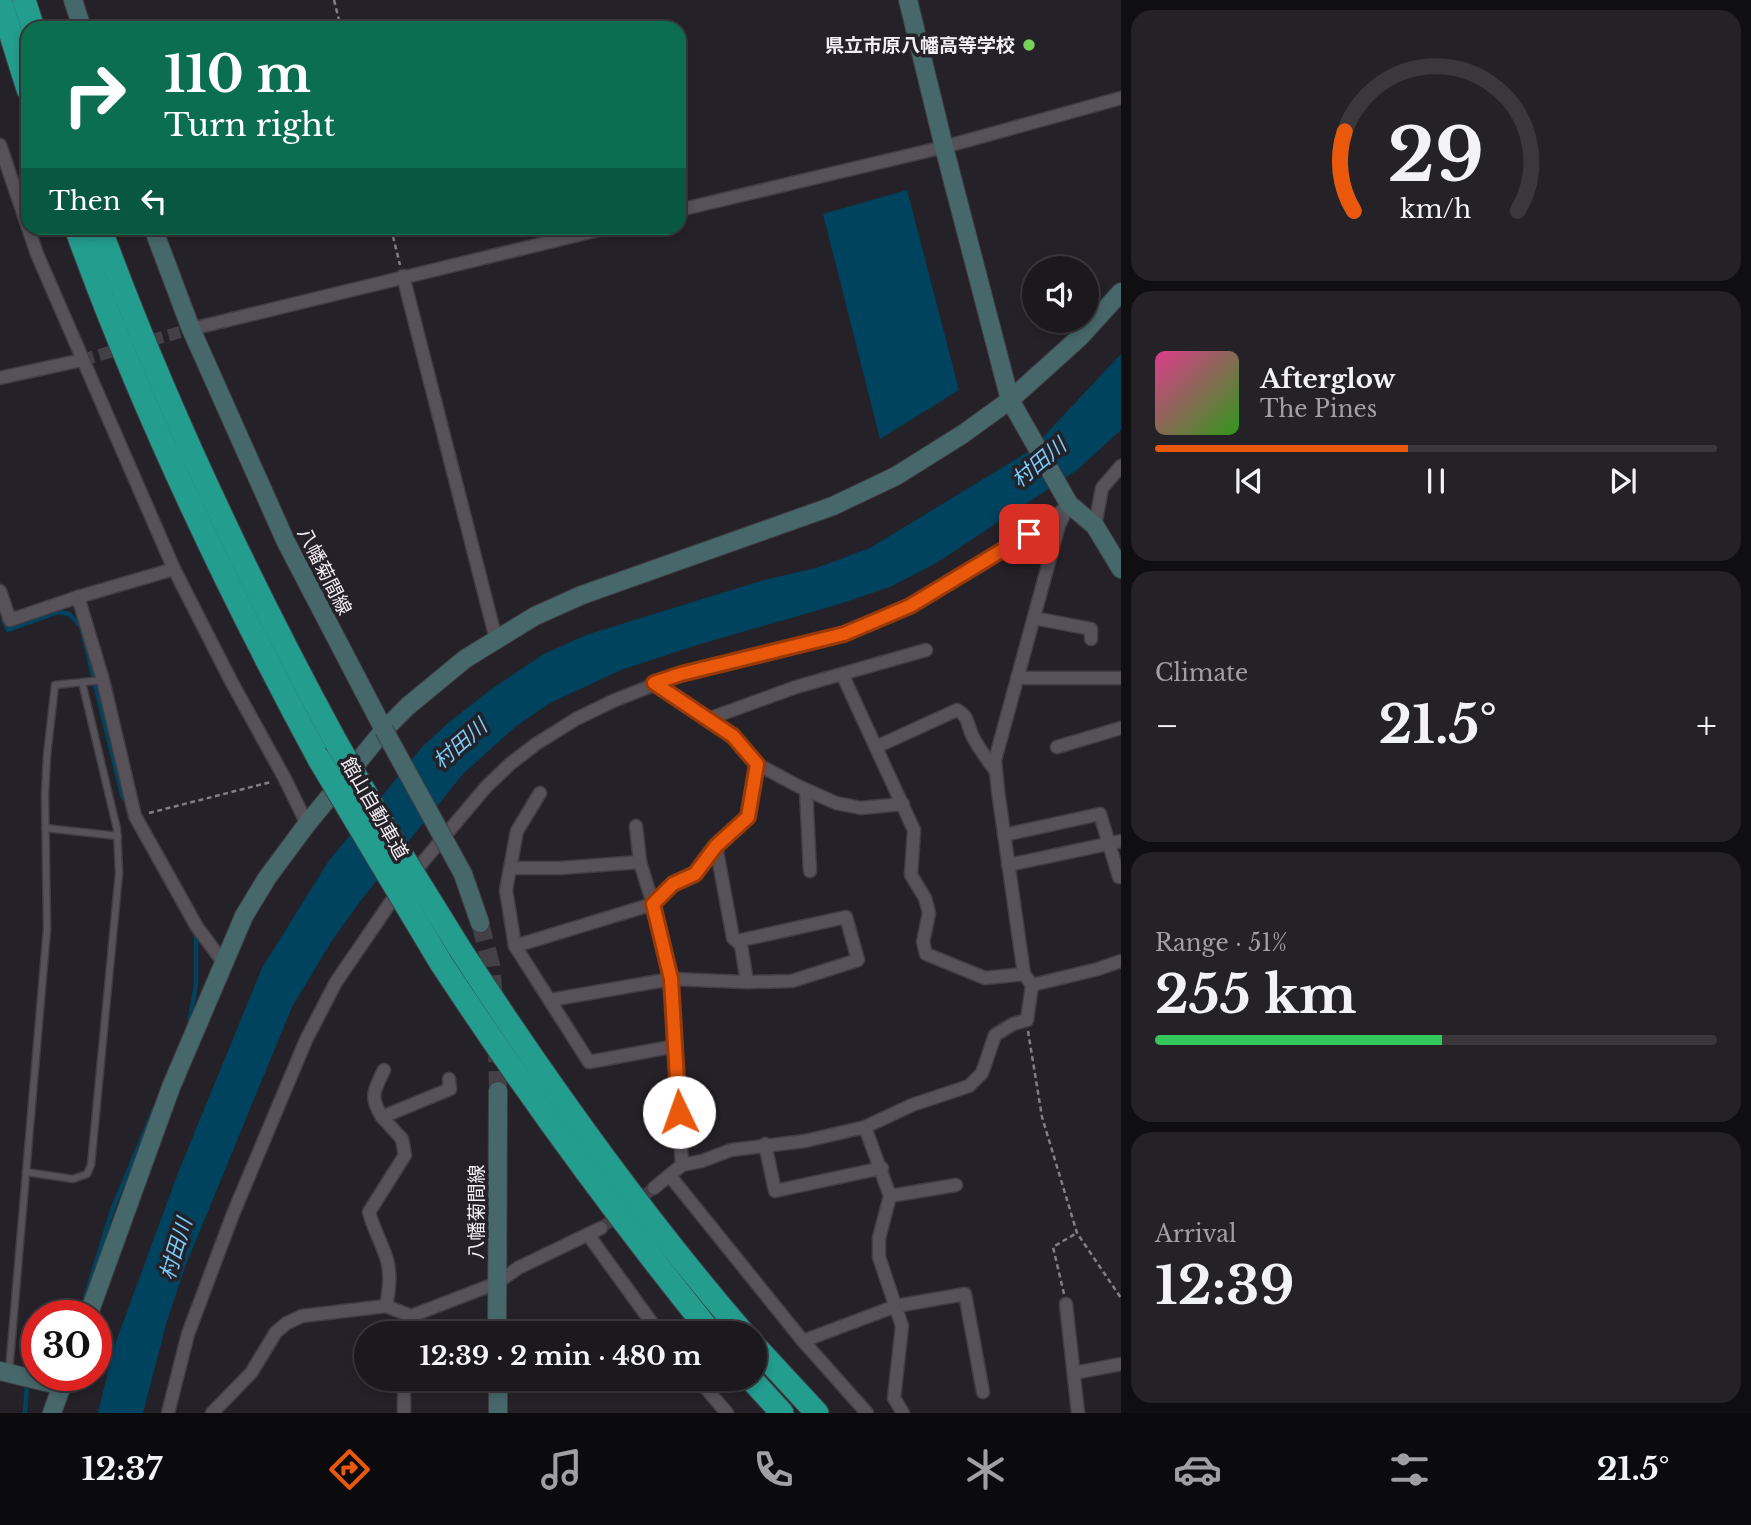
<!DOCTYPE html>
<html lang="en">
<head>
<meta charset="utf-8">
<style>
	:root { --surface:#1c191e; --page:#252227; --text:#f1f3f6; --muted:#a0a0a4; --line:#3a383c; --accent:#ea580c }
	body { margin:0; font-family:"Libre Baskerville","Noto Sans JP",serif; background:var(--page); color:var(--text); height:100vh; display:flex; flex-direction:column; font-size:26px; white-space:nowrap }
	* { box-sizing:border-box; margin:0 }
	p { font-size:23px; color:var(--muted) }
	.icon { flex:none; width:38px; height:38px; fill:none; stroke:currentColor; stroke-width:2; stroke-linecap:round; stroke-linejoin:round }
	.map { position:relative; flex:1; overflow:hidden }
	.sheet { display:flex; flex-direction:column; gap:10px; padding:10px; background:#0f0e10; width:630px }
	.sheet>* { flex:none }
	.banner { position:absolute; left:21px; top:21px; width:665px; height:214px; border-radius:21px; box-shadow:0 4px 10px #0003,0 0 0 2px var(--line); background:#0b6e4f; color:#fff; overflow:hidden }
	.fabs { position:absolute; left:1022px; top:256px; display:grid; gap:14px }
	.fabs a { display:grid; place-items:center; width:77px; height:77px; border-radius:50%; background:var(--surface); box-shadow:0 4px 10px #0003,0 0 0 2px var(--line); font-size:35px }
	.speed { position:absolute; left:21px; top:1300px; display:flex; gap:14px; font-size:35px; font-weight:700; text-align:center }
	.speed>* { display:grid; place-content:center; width:91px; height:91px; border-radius:50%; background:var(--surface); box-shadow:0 4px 10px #0003,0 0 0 2px var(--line); line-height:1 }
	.speed .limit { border:10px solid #d22; background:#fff; color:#111 }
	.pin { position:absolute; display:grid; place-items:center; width:60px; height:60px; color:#fff; margin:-30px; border-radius:14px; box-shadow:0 4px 10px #0006 }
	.me { position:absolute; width:77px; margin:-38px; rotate:357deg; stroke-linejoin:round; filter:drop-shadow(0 0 5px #0008) }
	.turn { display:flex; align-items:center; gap:24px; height:147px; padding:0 28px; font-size:32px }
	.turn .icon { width:91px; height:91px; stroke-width:2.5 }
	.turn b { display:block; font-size:49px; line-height:60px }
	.then { display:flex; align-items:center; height:66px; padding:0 28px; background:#0003; gap:14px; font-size:26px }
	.big { font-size:52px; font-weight:700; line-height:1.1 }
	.sheet .widget { flex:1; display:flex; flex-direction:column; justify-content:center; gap:10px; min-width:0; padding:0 24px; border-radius:21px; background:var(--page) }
	.sheet .dial { align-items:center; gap:0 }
	.dial svg { height:182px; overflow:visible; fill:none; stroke:var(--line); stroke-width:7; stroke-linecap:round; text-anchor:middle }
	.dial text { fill:var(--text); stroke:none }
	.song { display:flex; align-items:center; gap:21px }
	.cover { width:84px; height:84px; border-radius:10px; background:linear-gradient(135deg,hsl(330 70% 55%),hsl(110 70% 35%)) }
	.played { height:7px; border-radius:4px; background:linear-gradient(90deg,var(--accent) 45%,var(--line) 45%) }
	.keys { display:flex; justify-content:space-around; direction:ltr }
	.heat { display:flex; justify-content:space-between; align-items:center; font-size:38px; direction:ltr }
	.charge { height:10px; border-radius:5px; background:linear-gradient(90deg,#34c759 51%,var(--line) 0) }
	.trip { position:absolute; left:354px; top:1321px; width:413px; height:70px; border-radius:35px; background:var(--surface); box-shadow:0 4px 10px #0003,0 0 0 2px var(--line); font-weight:700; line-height:70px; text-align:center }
	.dock { display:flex; height:112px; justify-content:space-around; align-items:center; background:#0b0a0c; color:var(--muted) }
	.dock .icon { width:49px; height:49px }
	.dock .selected { color:var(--accent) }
	.dock b { font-size:32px; color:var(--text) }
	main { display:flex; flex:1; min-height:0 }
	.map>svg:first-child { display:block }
</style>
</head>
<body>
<main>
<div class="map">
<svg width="1121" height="1413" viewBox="0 0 1121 1413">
	<rect width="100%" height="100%" fill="#252128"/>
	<g fill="#00435e">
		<polygon points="907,190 959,390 880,439 823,214"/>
		<polygon points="1121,354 1121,430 1077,470 938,562 890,587 833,606 697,645 621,670 550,703 515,727 463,774 362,899 331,942 292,1007 185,1267 167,1321 143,1413 98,1413 114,1347 178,1173 262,968 328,862 422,747 448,723 493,688 544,654 586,635 764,580 816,568 870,548 1031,450"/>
	</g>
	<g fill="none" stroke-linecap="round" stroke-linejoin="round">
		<g stroke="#00435e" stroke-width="4.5">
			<polyline points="3,619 8,630 58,612 69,614 81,626 122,795 127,804"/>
			<polyline points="189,1024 196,985 196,935"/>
			<polyline points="85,1298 113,1208 154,1109"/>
			<polyline points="28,1374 29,1369 37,1370"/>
			<polyline points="25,1413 27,1383"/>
		</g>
		<g stroke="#444047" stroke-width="12" stroke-dasharray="12 6" stroke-linecap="butt">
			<polyline points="82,360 191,329"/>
			<polyline points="601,1228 654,1188"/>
		</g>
		<g stroke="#444047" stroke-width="18" stroke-dasharray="18 9" stroke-linecap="butt">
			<polyline points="480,923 491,965 494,999"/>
			<polyline points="497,1044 498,1091"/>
		</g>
		<g stroke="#403d43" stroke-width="9">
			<g id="lane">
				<polyline points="45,828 118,836"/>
				<polyline points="26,1172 73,1179 87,1174 91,1165 119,873 117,829 82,682"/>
				<polyline points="9,1371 47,929 45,794 47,755 55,685 103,680"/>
			</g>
		</g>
		<g stroke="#403d43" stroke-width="15">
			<g id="street">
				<polyline points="0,145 37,254 174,569 231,681 285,779 307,824"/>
				<polyline points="679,210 944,147 1121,98"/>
				<polyline points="403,276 496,639"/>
				<polyline points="191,329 607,228"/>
				<polyline points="0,378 82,360"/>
				<polyline points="1095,526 1102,488 1121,466"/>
				<polyline points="0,591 10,620 78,597 174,569"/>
				<polyline points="78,597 103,680 135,816 197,927 223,962"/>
				<polyline points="1034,618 1091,629 1091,639"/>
				<polyline points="843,676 914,830 911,875 925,898 929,913 923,942 926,954 985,978 1024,974"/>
				<polyline points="1017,678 1119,678"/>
				<polyline points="654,683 733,736 757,764 798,786 836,803 861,808 903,804"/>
				<polyline points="708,719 796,687 926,650"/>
				<path d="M 876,747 L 957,710 C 970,717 967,726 973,737 C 979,749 988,760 995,770"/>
				<polyline points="1057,747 1121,728"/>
				<polyline points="806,790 810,871"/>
				<polyline points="540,793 517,831 506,890 515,946 589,1062 676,1046"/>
				<polyline points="1004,835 1100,814 1119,877"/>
				<polyline points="716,846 733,938 741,945 747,982"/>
				<polyline points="1008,865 1121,841"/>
				<polyline points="511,868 560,868 640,862"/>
				<polyline points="411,876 486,787 510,764 536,744 576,719 613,701 681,674 844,634 910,605 1053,519 1069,504"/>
				<polyline points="515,946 653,904 640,862 636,826"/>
				<polyline points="1032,985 1098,969 1121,961"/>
				<polyline points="550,1000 671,979 747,982 792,981 858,960 846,917 737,941"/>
				<path d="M 382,1117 C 369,1096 374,1091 384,1070"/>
				<polyline points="865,1127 890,1196 879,1238 879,1257 902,1326 894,1398 903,1413"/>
				<polyline points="765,1144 775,1191 882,1168"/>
				<polyline points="682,1165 671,979 653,904 673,884 695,874 716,846 748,817 757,764"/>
				<polyline points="670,1176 803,1341 867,1413"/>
				<polyline points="654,1188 682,1165 702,1161 731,1150 805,1141 865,1127 912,1105 969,1086 982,1073 995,1035 1013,1024 1027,1020 1032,985 1024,974 998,791 995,760 1059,525 1065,513"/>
				<polyline points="890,1196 956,1185"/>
				<polyline points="589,1236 660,1334"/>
				<polyline points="1066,1304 1078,1413"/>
				<path d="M 386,1306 C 389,1292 391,1274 387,1260 C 382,1243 373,1228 369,1212 L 405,1155 L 402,1139 L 382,1117 L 450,1089 L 449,1079"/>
				<polyline points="403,1334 403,1327 411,1316 497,1283 518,1268 601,1228"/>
				<polyline points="803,1341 896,1306 965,1294 983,1392"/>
				<polyline points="1074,1373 1121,1364"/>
				<polyline points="404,1379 404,1413"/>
				<polyline points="698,1379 727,1413"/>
				<polyline points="168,1413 188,1334 233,1214 306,1040 336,982 399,890"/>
				<polyline points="212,1413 251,1373 276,1332 287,1323 302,1316 386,1306 411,1316"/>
			</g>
		</g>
		<g stroke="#403d43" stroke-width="20">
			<g id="secondary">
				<polyline points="73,0 82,28"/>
				<polyline points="908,0 944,147 1010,400 1069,504 1095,526 1121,569"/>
				<polyline points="153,228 191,329 286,542 384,730"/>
				<polyline points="463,874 480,923"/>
				<polyline points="88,1316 171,1087 244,916 267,878 307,824 384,730 408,706 465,659 535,616 582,595 833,506 896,476 963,434 1010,400 1080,337 1121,292"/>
				<polyline points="497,1334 498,1091"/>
				<polyline points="0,1371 62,1386"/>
				<polyline points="498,1379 498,1413"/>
				<polyline points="52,1413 65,1377"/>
			</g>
		</g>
		<g stroke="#403d43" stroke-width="25">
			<g id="highway">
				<polyline points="0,0 28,89"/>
				<polyline points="24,0 33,28"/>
				<path d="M 76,228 C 142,411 226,587 319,759"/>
				<path d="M 100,228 C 165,405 246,576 336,742"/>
				<path d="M 460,949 C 547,1083 640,1213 744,1334"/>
				<path d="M 441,963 C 525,1091 615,1214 712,1334"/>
				<polyline points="754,1345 817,1413"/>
				<polyline points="751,1379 782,1413"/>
			</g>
		</g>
		<g stroke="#817e84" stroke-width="2.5" stroke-dasharray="5 3.5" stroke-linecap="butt">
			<polyline points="334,0 341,28"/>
			<polyline points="391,228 400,265"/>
			<polyline points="149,813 271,782"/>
			<polyline points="1028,1031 1042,1117 1077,1233 1121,1298"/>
			<polyline points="1064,1294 1053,1247 1075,1234"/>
		</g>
		<use href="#lane" stroke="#57525a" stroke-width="6"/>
		<use href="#street" stroke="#57525a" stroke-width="12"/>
		<use href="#secondary" stroke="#47686a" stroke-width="18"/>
		<use href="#highway" stroke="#239d8e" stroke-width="23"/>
		<g stroke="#403d43" stroke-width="20" stroke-linecap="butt">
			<polyline id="secondary-bridge" points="384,730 463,874"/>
		</g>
		<g stroke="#403d43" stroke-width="25" stroke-linecap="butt">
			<g id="highway-bridge">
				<polyline points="336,742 390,836 460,949"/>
				<polyline points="319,759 441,963"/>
			</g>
		</g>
		<use href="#secondary-bridge" stroke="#47686a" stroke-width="18"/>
		<use href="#highway-bridge" stroke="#239d8e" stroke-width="23"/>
	</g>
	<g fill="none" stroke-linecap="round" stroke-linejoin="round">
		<g stroke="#983908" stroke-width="18">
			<polyline id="route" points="679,1112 671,979 653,904 673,884 695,874 716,846 748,817 757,764 733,736 654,683 681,674 844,634 910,606 1029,534"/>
		</g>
		<use href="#route" stroke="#ea580c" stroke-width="12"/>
	</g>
	<circle fill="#77d259" stroke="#252128" stroke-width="2.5" cx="1029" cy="45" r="7"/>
	<g text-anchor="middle" stroke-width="7" stroke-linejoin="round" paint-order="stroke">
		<g font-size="19" font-weight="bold" fill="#f3f0f5" stroke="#252128" text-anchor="end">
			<text x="1015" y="52">県立市原八幡高等学校</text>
		</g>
		<g font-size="19" fill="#f3f0f5" stroke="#252128">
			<text transform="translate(325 571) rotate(63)" y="7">八幡菊間線</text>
			<text transform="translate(375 808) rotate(60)" y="7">館山自動車道</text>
			<text transform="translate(476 1212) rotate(-90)" y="7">八幡菊間線</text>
		</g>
		<g font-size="21" font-style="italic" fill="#77cefc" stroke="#252128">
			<text transform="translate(1039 463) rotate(-40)" y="7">村田川</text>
			<text transform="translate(460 744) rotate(-41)" y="7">村田川</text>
			<text transform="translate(176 1249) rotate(-73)" y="7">村田川</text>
		</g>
	</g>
</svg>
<div class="fabs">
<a><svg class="icon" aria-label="sound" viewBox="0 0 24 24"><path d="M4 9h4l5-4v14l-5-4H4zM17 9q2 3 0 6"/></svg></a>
</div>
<div class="speed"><div class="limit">30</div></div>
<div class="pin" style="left:1029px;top:534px;background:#d93025"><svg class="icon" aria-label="arrive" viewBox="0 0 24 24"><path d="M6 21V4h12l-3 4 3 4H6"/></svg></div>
<svg class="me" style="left:679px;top:1112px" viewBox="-20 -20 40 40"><circle r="19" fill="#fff"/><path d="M0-13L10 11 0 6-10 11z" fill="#ea580c"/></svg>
<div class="trip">12:39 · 2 min · 480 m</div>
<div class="banner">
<div class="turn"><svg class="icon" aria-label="right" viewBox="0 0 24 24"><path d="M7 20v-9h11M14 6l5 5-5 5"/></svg><div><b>110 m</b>Turn right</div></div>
<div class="then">Then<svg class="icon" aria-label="left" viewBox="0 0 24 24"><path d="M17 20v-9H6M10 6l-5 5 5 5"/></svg></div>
</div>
</div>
<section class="sheet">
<div class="widget dial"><svg viewBox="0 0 100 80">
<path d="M14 69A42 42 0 1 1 86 69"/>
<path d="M14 69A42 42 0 0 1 10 34" stroke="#ea580c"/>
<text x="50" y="56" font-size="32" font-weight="700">29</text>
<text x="50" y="72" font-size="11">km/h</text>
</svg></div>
<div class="widget">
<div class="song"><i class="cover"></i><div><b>Afterglow</b><p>The Pines</p></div></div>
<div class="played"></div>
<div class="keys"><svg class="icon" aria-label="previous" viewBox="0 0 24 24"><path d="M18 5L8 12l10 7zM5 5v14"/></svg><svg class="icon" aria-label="pause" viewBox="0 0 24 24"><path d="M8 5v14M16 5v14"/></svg><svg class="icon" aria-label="next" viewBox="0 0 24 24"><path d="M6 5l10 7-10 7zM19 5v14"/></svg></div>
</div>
<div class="widget"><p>Climate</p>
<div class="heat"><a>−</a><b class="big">21.5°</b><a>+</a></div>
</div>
<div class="widget"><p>Range · 51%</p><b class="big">255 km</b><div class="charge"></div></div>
<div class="widget"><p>Arrival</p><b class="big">12:39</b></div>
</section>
</main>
<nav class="dock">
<b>12:37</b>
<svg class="icon selected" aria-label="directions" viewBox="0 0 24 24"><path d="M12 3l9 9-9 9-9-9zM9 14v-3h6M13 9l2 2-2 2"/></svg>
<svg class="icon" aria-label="music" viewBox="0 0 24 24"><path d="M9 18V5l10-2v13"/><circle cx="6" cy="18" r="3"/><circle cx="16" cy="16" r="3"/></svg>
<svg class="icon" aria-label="phone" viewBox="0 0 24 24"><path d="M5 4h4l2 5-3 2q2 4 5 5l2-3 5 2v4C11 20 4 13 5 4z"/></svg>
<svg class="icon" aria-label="climate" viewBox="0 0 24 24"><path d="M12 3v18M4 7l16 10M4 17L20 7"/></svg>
<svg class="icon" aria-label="car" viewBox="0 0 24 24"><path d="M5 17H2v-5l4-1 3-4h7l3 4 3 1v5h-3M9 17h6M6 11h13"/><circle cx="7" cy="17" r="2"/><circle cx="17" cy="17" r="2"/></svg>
<svg class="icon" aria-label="filters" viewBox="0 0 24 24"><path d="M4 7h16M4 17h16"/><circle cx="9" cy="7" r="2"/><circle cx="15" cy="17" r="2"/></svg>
<b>21.5°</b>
</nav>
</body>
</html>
